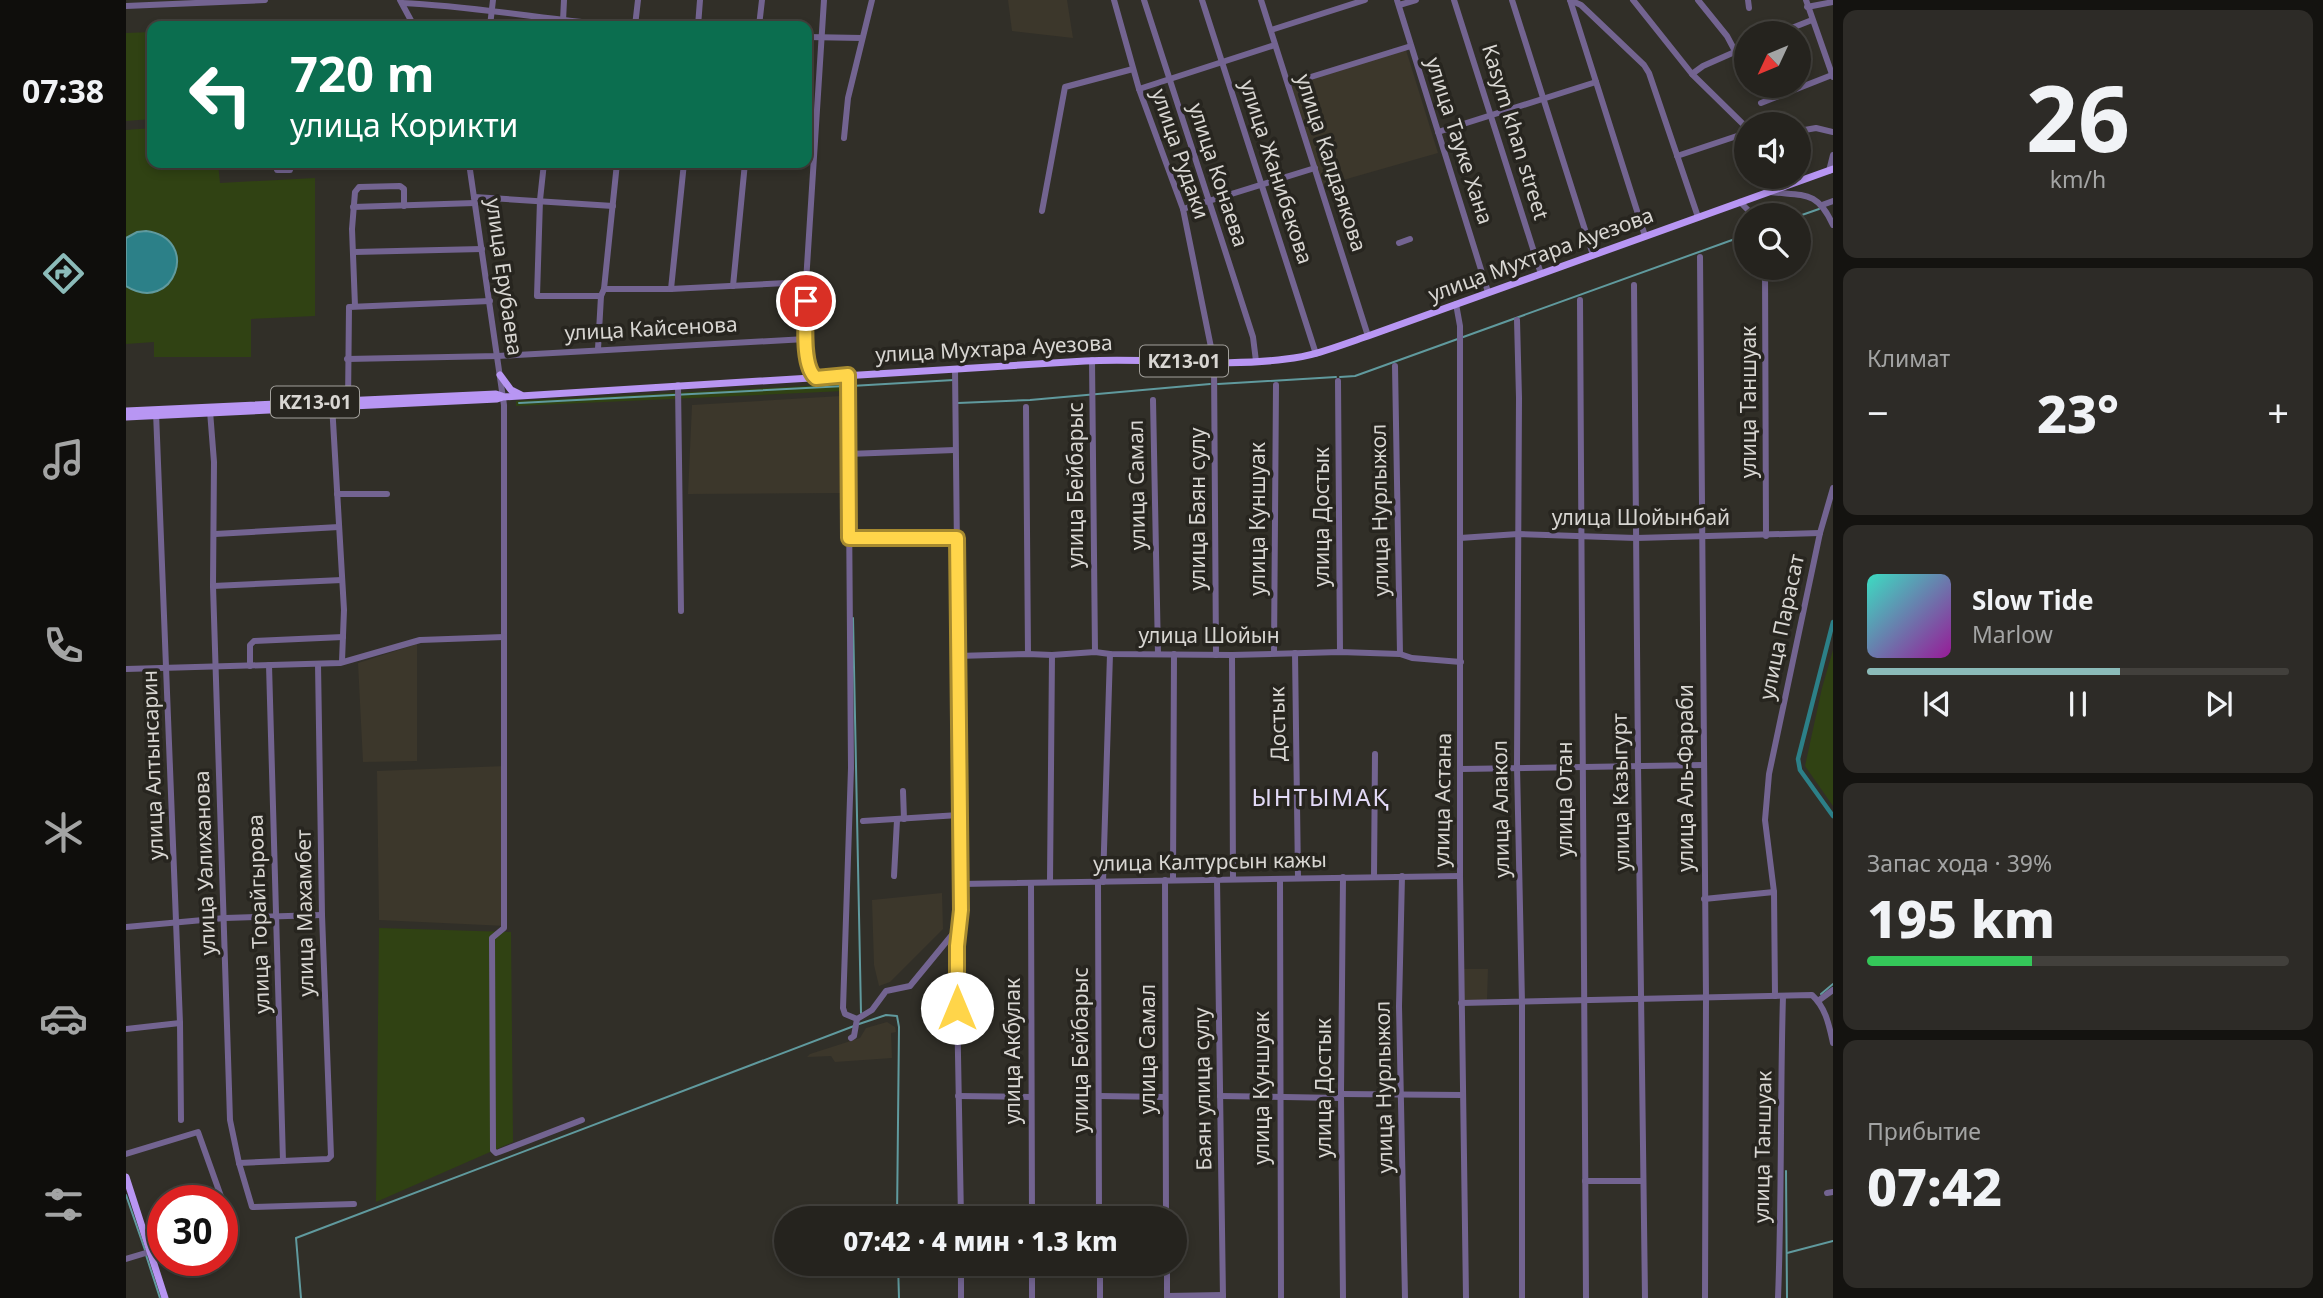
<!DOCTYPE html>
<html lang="ru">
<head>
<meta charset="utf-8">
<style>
	:root { --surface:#25231e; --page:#2d2b27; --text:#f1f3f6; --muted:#a3a4a4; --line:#42403c; --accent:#8bbbb9 }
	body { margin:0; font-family:"Noto Sans",sans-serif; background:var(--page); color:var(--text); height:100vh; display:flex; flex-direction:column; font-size:26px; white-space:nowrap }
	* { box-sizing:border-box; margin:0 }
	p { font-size:23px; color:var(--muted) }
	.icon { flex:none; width:38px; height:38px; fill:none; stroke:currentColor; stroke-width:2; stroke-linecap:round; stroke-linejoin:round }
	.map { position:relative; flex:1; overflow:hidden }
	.details { display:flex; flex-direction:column; gap:10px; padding:10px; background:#141310; width:490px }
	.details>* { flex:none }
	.top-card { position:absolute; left:21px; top:21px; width:665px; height:147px; border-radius:14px; box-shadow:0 4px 10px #0003,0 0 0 2px var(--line); background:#0b6e4f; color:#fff; overflow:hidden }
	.needle { width:46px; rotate:226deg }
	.buttons { position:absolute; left:1608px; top:21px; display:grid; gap:14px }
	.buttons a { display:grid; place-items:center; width:77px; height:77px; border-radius:50%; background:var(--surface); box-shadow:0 4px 10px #0003,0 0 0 2px var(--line); font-size:35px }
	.speed { position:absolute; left:21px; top:1185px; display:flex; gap:14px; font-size:35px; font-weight:700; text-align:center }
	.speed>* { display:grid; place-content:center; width:91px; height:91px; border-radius:50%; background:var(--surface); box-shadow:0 4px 10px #0003,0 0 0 2px var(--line); line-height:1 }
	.speed .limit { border:10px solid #d22; background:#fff; color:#111 }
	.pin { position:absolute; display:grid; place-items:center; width:60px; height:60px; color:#fff; margin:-30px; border:4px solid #fff; border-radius:50%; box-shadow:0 2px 7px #0007 }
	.me { position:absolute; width:77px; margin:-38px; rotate:0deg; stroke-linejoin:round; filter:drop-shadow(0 0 5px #0008) }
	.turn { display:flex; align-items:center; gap:24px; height:147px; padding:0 28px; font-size:32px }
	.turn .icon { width:91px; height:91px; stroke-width:2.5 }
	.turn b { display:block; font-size:49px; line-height:60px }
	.big { font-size:52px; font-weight:800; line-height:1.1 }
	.details .tile { flex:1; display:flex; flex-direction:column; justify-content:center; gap:10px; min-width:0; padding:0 24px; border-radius:14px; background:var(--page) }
	.details .dial { align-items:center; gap:0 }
	.dial b { font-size:91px; line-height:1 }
	.song { display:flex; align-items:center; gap:21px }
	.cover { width:84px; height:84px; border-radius:10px; background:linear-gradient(135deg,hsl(170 70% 55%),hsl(300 70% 35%)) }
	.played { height:7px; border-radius:4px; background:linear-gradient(90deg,var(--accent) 60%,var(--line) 60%) }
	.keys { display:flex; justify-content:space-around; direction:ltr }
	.heat { display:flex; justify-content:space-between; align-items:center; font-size:38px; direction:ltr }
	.charge { height:10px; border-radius:5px; background:linear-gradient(90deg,#34c759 39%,var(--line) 0) }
	.trip { position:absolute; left:648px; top:1206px; width:413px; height:70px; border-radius:35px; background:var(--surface); box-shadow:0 4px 10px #0003,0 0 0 2px var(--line); font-weight:800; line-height:70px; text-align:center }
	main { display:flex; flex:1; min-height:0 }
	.tab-bar { display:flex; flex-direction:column; width:126px; justify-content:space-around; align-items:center; background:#0f0e0c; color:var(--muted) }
	.tab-bar .icon { width:49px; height:49px }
	.tab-bar .current { color:var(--accent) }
	.tab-bar b { font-size:32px; color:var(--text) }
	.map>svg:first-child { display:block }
</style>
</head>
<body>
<main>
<nav class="tab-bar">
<b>07:38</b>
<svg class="icon current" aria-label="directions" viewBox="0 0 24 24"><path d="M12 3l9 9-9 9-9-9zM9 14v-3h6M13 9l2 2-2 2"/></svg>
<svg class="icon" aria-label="music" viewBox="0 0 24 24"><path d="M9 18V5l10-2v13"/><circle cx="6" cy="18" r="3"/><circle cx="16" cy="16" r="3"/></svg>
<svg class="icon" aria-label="phone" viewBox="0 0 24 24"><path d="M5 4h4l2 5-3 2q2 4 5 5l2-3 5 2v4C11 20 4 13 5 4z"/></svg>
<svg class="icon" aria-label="climate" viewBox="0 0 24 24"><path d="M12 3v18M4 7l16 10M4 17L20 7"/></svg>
<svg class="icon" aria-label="car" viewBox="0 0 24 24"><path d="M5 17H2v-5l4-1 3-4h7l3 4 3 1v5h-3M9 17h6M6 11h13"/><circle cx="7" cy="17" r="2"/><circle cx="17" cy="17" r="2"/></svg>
<svg class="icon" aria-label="filters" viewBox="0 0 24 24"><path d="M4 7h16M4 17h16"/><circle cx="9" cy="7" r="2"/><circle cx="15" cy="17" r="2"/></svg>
</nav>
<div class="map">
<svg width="1707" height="1298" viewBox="0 0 1707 1298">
	<rect width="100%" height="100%" fill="#312f28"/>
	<g fill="#3c372b">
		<polygon points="882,0 941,0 947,38 886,31"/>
		<polygon points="1280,50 1312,153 1196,186 1165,85"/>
		<polygon points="715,396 715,493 562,494 566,405"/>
		<polygon points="291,644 291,761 237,762 232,663"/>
		<polygon points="380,766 380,926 253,920 251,771"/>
		<polygon points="816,893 817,929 764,982 753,986 748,965 746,900"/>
		<polygon points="1338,969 1362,969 1361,1000 1338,1000"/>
		<polygon points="761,1022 769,1027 770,1032 765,1033 766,1058 709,1062 705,1056 681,1057 684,1054 734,1038 740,1028"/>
	</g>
	<g fill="#304213">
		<polygon points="26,32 26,78 24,79 26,119 0,121 0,33"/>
		<polygon points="26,128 26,163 92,163 94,183 189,178 189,316 125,319 125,357 28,357 28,342 0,344 0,130"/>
		<polygon points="718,384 718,391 390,406 390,401"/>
		<polygon points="1707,650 1707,806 1679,766 1696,688"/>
		<polygon points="253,928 385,932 387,1142 250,1202"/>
	</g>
	<path fill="#2c8088" stroke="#609a9e" stroke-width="2" d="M 20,231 C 76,238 48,316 0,286 L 0,238 L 11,232 Z"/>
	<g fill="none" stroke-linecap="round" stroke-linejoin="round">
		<g stroke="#609a9e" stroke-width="2">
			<polyline points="1673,216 1693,209"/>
			<polyline points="1214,377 1229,376 1620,235"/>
			<polyline points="1092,384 1210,377"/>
			<polyline points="725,386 828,380"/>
			<polyline points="393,403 719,386"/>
			<polyline points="832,403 904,400 1084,384"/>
			<polyline points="727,618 735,1013"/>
			<polyline points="1695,994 1707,984"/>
			<polyline points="733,1024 760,1015 771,1016 773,1027 771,1218"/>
			<polyline points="1660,1171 1661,1298"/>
			<polyline points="0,1195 19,1250"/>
			<polyline points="1661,1253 1707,1241"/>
			<polyline points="20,1255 34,1298"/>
			<polyline points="772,1264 773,1298"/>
			<polyline points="175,1298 170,1238 728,1026"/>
		</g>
		<polyline stroke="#2c8088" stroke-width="4.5" points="1707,622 1672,759 1674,770 1707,816"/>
		<g stroke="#736491" stroke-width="6">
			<polyline points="274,0 288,26"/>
			<polyline points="988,0 1013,89 1057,209 1088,362 1090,655"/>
			<polyline points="1018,0 1127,337 1130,361"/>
			<polyline points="1076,0 1190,354"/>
			<polyline points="1135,0 1242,336"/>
			<polyline points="1271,0 1362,292"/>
			<polyline points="1328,0 1415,274"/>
			<polyline points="1386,0 1467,255"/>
			<polyline points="1444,0 1455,5 1518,65 1523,73 1572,217"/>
			<polyline points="1444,0 1519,236"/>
			<polyline points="1507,0 1566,74 1620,127"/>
			<polyline points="1572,0 1601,36 1609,51"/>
			<polyline points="1622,0 1623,8"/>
			<polyline points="1680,0 1707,77"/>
			<path d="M 276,3 C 349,6 421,20 494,26"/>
			<polyline points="1273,5 1290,0"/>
			<polyline points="0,6 139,0"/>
			<polyline points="1681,7 1707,2"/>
			<polyline points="437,21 438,0"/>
			<polyline points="364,26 367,0"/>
			<polyline points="509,26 512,0"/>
			<polyline points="572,26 574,0"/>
			<polyline points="633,26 636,0"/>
			<polyline points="1145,30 1239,0"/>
			<polyline points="1653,33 1686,20"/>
			<polyline points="681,37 736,38"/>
			<polyline points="1566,74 1577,66 1620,47"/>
			<polyline points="1162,84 1285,46"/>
			<polyline points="1013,89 1149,45"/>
			<polyline points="1635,103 1706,75"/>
			<polyline points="1673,131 1690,128 1707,132"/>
			<polyline points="1312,132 1470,82"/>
			<polyline points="718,138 722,98 746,0"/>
			<polyline points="1551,156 1620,133"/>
			<polyline points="149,163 151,170 164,170 165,163"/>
			<polyline points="343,163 378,405 378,928 366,938 367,1150 370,1153 373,1152 456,1120"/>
			<polyline points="418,163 414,200 411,296 475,296 478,289 545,289 680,282"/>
			<polyline points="1703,171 1707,155"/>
			<polyline points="1661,177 1666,183"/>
			<path d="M 1644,192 C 1678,196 1691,190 1707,225"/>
			<polyline points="348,197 487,206"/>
			<polyline points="1614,202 1627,215"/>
			<polyline points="1696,205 1707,201"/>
			<polyline points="227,207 349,203"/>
			<polyline points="1057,209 1189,168"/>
			<polyline points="916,211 939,87 1007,69"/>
			<polyline points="1273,243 1284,239"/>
			<polyline points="228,252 356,249"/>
			<polyline points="1574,257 1580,998 1579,1298"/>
			<polyline points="1639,268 1640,536"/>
			<polyline points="1508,285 1512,765 1519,1298"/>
			<polyline points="607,286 619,163"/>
			<polyline points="478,289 491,163"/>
			<polyline points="545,289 558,163"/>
			<polyline points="1454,300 1460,1298"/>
			<polyline points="1330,304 1334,326 1334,876 1340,1298"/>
			<polyline points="229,306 226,229 229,192 233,187 274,186 278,189 278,206"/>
			<polyline points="1391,320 1393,398 1391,766 1396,1003 1396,1298"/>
			<polyline points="472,349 475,296"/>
			<polyline points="221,359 372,356 680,339"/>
			<polyline points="966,360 969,652"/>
			<polyline points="1269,366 1274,654"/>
			<polyline points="829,369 835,910 830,946 835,1218"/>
			<polyline points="722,375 725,768 717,1008 719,1014 731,1019"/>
			<polyline points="690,378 685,374 682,363 680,282 698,0"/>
			<polyline points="1212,381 1214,652"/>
			<polyline points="552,385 555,611"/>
			<polyline points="1027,400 1032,654"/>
			<polyline points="222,403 223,307 364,301"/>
			<polyline points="206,404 218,610 216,661"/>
			<polyline points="900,407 902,654"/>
			<polyline points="84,411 88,462 87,586 104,1120 113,1163 126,1207 228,1204"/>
			<polyline points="30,412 54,1023 55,1120"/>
			<polyline points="722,454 829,450"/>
			<polyline points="211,494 261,494"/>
			<polyline points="89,534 213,527"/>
			<polyline points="723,538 831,538"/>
			<polyline points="1334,538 1392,534 1510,538 1694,533"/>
			<polyline points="87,586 216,580"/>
			<polyline points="1148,653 1150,385"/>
			<polyline points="1169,653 1172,878"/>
			<polyline points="1106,655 1107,879"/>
			<polyline points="831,656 902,654 926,655 969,652 984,654 1106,655 1214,652 1274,654 1286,658 1335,662"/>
			<polyline points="143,665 157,1161"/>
			<polyline points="124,666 124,645 128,641 217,637"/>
			<polyline points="0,669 214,663 294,640 378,637"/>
			<polyline points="1335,769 1577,765"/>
			<polyline points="777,791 778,819"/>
			<polyline points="737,821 833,815"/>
			<polyline points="768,876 771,820"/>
			<polyline points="1276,876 1273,1006 1279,1298"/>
			<polyline points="1217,877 1215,1094 1217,1298"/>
			<polyline points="1248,877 1249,754"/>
			<polyline points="1091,879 1097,1298"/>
			<polyline points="1154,879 1155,1298"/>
			<polyline points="1039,880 1040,1218"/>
			<polyline points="1047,880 1048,654"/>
			<polyline points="924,882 926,655"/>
			<polyline points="972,882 973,1218"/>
			<polyline points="977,882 984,654"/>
			<polyline points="905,883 906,1218"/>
			<polyline points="835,884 1334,876"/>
			<polyline points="1578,899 1648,892"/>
			<polyline points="0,927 99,918 196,915"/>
			<polyline points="1649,996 1648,892 1639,820 1643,774 1694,533 1707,488"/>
			<polyline points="1692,1001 1707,990"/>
			<path d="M 1335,1003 L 1686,995 C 1700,1008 1703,1025 1707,1043"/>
			<polyline points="0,1029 54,1023"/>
			<polyline points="725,1038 728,1036 731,1019 746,1010 760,991 784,986 830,930"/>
			<polyline points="1215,1094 1336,1095"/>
			<polyline points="832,1096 905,1097"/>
			<polyline points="973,1096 1039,1097"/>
			<polyline points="1094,1096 1215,1098"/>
			<polyline points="0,1154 72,1132 102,1216"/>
			<polyline points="113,1163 202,1159 205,1156 196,915 192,664"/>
			<polyline points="1459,1181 1517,1181"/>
			<polyline points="1701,1193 1707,1192"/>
			<polyline points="0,1259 23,1252"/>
			<polyline points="906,1264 906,1298"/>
			<polyline points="974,1264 974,1298"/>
			<polyline points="1041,1264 1041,1298"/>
			<polyline points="1041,1296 1097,1295"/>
			<polyline points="835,1298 835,1264"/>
			<path d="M 1652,1298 C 1656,1198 1654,1097 1657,996"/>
		</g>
		<g stroke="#b896f3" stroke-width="7">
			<polyline points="374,375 385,390 395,395"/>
			<polyline points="0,411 370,394 376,396"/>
			<path d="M 0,417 L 371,399 L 377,397 C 571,385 765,373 959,361 C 1026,357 1094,368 1160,359 C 1189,356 1215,345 1242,336 L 1707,169"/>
			<polyline points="0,1177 39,1298"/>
		</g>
	</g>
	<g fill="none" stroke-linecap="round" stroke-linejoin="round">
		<g stroke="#a68a30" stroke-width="18">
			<path id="route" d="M 680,301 C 680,320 675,366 690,378 L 722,375 L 723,538 L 831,538 L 835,910 L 831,946 L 831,1008"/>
		</g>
		<use href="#route" stroke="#ffd54a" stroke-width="12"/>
	</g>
	<g text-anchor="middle" stroke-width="7" stroke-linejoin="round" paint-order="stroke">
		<g fill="#27251f" stroke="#a3a19c" stroke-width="2">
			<rect x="1014" y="345.5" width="88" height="31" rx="5"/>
			<rect x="145" y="386.5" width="88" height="31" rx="5"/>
		</g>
		<g font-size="19" font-weight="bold" fill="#d8d6d2">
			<text x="1058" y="368">KZ13-01</text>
			<text x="189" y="409">KZ13-01</text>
		</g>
		<g font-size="21" fill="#d8d6d2" stroke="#27251f">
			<text transform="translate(1389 132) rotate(73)" y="7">Kasym khan street</text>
			<text transform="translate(1333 141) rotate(72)" y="7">улица Тауке Хана</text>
			<text transform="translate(1054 154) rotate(71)" y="7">улица Рудаки</text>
			<text transform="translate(1205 163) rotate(72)" y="7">улица Калдаякова</text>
			<text transform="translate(1150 172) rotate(72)" y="7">улица Жанибекова</text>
			<text transform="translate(1092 175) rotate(72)" y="7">улица Конаева</text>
			<text transform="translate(1415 255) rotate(-20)" y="7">улица Мухтара Ауезова</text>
			<text transform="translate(378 277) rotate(82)" y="7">улица Ерубаева</text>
			<text transform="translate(525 329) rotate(-3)" y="7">улица Кайсенова</text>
			<text transform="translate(868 349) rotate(-3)" y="7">улица Мухтара Ауезова</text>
			<text transform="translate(1623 402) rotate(-90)" y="7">улица Таншуак</text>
			<text transform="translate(950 485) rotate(-90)" y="7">улица Бейбарыс</text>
			<text transform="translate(1011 485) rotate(-91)" y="7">улица Самал</text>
			<text transform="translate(1072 509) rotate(-90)" y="7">улица Баян сулу</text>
			<text transform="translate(1254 510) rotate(-91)" y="7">улица Нурлыжол</text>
			<text transform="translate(1196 517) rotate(-90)" y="7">улица Достык</text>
			<text x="1515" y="525">улица Шойынбай</text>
			<text transform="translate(1132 519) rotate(-90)" y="7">улица Куншуак</text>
			<text transform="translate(1656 627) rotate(-78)" y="7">улица Парасат</text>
			<text x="1083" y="643">улица Шойын</text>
			<text transform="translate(1152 724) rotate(-91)" y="7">Достык</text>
			<text transform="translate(27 765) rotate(-92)" y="7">улица Алтынсарин</text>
			<text transform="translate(1560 778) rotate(-90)" y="7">улица Аль-Фараби</text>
			<text transform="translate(1495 792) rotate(-91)" y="7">улица Казыгурт</text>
			<text transform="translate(1439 799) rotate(-90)" y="7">улица Отан</text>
			<text transform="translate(1317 800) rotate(-89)" y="7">улица Астана</text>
			<text transform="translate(1375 809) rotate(-91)" y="7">улица Алакол</text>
			<text transform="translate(1084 862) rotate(-1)" y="7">улица Калтурсын кажы</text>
			<text transform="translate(79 863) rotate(-92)" y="7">улица Уалиханова</text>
			<text transform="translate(179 913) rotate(-91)" y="7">улица Махамбет</text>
			<text transform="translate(133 914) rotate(-92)" y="7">улица Торайгырова</text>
			<text transform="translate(1022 1049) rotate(-90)" y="7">улица Самал</text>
			<text transform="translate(955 1050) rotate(-90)" y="7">улица Бейбарыс</text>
			<text transform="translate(887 1051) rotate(-90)" y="7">улица Акбулак</text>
			<text transform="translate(1258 1087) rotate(-91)" y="7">улица Нурлыжол</text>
			<text transform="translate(1136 1088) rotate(-90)" y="7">улица Куншуак</text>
			<text transform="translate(1198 1088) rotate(-90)" y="7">улица Достык</text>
			<text transform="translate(1077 1089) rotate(-91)" y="7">Баян улица сулу</text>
			<text transform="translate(1637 1147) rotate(-89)" y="7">улица Таншуак</text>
		</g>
		<g font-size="24" letter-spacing="2" fill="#e3daf7" stroke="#27251f">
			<text x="1195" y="806">ЫНТЫМАҚ</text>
		</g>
	</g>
</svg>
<div class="buttons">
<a><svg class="needle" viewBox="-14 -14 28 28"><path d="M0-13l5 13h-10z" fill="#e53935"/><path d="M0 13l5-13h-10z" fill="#a3a4a4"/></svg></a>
<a><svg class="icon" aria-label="sound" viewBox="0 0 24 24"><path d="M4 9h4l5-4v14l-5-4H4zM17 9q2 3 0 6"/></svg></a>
<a><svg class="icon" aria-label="search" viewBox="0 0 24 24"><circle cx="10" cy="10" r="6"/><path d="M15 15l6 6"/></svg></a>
</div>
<div class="speed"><div class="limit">30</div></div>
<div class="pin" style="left:680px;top:301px;background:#d93025"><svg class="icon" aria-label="arrive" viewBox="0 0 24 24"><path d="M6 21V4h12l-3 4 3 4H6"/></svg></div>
<svg class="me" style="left:831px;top:1008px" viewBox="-20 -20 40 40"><circle r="19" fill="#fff"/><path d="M0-13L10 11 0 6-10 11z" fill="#ffd54a"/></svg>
<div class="trip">07:42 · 4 мин · 1.3 km</div>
<div class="top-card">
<div class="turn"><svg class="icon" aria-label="left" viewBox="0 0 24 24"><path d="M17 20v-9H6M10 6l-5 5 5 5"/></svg><div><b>720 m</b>улица Корикти</div></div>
</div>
</div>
<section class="details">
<div class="tile dial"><b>26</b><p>km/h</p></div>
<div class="tile"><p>Климат</p>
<div class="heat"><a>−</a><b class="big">23°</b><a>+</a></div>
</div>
<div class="tile">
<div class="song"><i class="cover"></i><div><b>Slow Tide</b><p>Marlow</p></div></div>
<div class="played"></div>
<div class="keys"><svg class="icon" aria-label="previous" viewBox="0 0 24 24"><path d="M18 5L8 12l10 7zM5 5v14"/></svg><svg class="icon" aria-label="pause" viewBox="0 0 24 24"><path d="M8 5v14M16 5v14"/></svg><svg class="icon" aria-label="next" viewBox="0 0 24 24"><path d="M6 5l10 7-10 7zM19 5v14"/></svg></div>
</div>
<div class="tile"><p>Запас хода · 39%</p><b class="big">195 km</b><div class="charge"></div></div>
<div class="tile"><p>Прибытие</p><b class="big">07:42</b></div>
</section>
</main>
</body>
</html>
